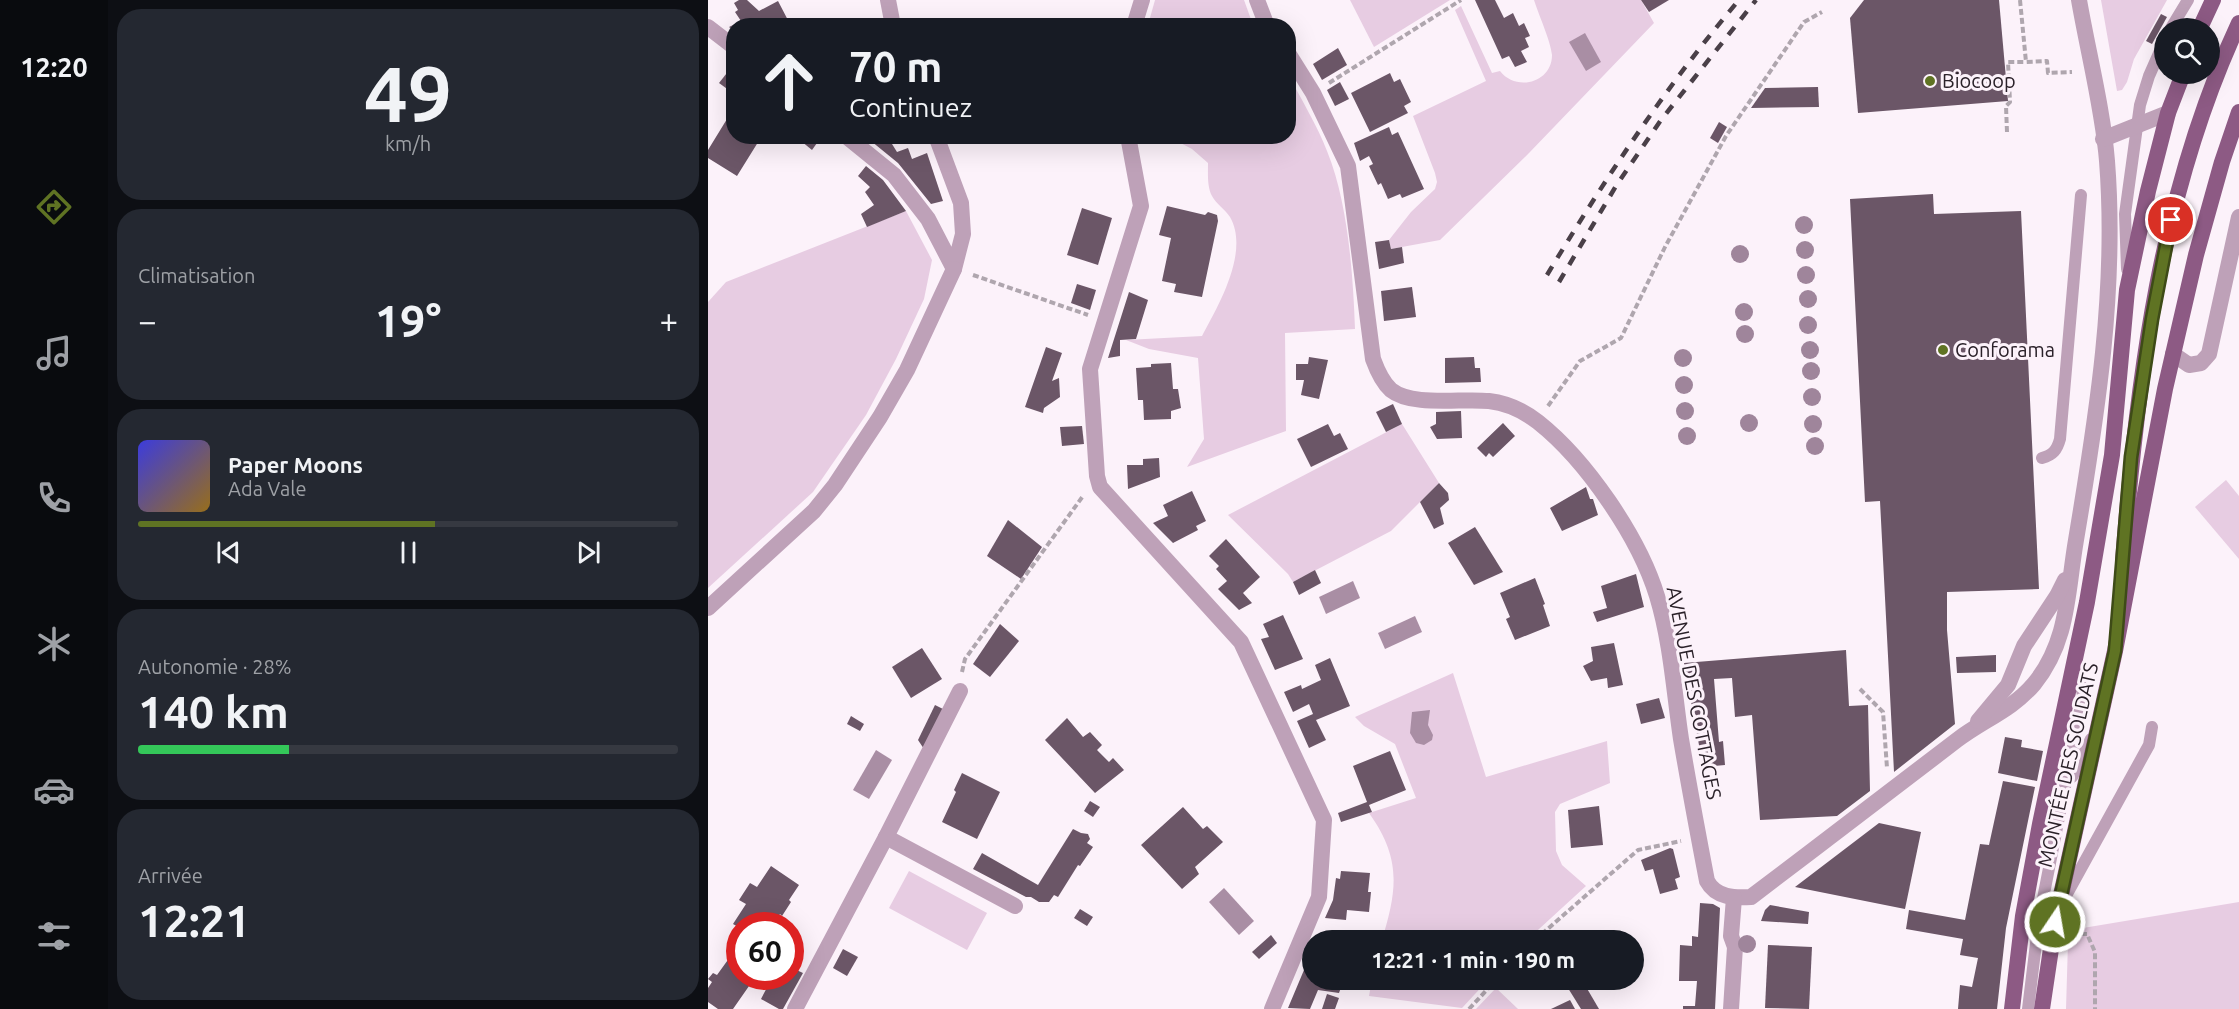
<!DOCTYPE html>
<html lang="fr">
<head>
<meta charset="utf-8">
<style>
	:root { --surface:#171b24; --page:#242831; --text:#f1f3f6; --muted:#9ea1a6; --line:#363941; --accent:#5f7323 }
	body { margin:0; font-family:Ubuntu,sans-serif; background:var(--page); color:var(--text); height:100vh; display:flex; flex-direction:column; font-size:22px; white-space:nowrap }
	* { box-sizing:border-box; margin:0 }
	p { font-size:20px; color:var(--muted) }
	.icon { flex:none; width:33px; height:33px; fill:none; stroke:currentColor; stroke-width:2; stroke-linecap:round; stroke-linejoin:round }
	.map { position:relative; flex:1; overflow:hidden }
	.sheet { display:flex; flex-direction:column; gap:9px; padding:9px; background:#0d0f14; width:600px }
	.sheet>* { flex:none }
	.top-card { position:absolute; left:18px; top:18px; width:570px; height:126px; border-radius:24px; box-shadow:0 6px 24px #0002; background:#171b24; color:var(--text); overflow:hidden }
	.controls { position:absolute; left:1446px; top:18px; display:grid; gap:12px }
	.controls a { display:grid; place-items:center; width:66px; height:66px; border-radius:50%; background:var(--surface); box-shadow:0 6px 24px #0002; font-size:30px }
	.speed { position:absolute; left:18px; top:912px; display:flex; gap:12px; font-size:30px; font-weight:700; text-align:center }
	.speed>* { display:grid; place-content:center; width:78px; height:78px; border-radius:50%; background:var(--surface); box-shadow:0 6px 24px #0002; line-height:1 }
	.speed .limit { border:9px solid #d22; background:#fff; color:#111 }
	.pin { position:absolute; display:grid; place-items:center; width:51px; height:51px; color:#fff; margin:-26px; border:3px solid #fff; border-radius:50%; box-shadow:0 2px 6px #0007 }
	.me { position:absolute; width:66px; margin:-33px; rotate:12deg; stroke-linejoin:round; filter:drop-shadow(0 0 4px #0008) }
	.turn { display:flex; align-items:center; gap:21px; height:126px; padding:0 24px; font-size:27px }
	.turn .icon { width:78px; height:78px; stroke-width:2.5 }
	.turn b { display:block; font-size:42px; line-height:51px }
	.big { font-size:45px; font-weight:600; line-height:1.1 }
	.sheet .card { flex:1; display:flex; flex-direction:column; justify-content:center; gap:9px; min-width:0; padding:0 21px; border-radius:24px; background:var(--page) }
	.sheet .dial { align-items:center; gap:0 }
	.dial b { font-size:78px; line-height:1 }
	.song { display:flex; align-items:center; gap:18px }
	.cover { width:72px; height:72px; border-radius:9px; background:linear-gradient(135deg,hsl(240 70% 55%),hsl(40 70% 35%)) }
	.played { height:6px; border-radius:3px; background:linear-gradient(90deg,var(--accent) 55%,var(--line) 55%) }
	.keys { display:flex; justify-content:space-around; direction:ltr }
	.heat { display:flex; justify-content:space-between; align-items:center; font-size:33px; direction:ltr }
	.charge { height:9px; border-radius:4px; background:linear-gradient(90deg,#34c759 28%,var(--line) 0) }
	.trip { position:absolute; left:594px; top:930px; width:342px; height:60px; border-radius:30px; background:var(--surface); box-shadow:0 6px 24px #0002; font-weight:600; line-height:60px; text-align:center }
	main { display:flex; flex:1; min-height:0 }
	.tabs { display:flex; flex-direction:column; width:108px; justify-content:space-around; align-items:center; background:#090b0e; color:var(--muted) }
	.tabs .icon { width:42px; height:42px }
	.tabs .selected { color:var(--accent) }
	.tabs b { font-size:27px; color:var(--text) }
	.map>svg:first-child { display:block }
</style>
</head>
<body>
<main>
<nav class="tabs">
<b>12:20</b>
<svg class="icon selected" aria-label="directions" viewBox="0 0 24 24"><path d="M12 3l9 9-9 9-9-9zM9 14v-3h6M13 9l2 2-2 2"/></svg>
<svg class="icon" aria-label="music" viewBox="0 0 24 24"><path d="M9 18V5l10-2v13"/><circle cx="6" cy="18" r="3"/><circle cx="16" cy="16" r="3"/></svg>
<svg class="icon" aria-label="phone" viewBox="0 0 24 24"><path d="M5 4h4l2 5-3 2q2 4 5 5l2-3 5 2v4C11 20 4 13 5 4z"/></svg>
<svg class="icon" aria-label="climate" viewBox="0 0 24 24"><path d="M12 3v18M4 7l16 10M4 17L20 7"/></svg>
<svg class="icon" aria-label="car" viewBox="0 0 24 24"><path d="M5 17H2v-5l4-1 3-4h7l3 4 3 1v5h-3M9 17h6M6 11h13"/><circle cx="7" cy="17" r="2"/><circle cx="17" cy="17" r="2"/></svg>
<svg class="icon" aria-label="filters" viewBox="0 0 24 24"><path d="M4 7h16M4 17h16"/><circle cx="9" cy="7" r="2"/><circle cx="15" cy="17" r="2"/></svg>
</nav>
<section class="sheet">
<div class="card dial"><b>49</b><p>km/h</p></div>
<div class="card"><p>Climatisation</p>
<div class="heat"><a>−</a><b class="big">19°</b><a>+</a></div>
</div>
<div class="card">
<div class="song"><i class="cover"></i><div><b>Paper Moons</b><p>Ada Vale</p></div></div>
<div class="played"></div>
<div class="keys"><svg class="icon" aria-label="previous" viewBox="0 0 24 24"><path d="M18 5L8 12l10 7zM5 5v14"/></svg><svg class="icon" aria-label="pause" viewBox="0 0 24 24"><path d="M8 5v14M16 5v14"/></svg><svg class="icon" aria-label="next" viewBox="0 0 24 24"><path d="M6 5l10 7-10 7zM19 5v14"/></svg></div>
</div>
<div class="card"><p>Autonomie · 28%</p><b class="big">140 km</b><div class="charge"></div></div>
<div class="card"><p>Arrivée</p><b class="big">12:21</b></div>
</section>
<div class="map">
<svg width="1531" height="1009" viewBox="0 0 1531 1009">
	<rect width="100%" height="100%" fill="#fcf2fa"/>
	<g fill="#e7cce2">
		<polygon points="447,0 536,0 545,25 440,25"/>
		<polygon points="642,0 742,0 666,47"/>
		<path d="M 826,0 L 933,0 L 946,23 L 821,153 L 732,240 L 683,249 L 681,240 L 703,212 L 727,189 L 729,182 L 727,173 L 705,116 L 778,81 L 747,10 L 753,6 L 784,73 L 792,71 C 808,92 844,83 844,55 C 843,42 830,13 826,0 Z"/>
		<polygon points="1393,0 1459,0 1426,59 1419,82 1414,90 1409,91"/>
		<path d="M 581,76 C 594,101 609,125 619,151 C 640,202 645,274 647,329 L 577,333 L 578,431 L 479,467 L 496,439 L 490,358 L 441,349 L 418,340 L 494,336 C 510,306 542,252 522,217 C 517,209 508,204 504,196 C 499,187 500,173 500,163 L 484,149 L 461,137 L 580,136 Z"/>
		<polygon points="198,211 224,260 216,299 188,359 158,415 105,492 0,588 0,302 18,282"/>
		<polygon points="694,424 731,483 683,531 585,582 580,574 520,515"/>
		<polygon points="1518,480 1531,496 1531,559 1487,507"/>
		<path d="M 745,673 L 778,777 L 899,741 L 902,783 L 852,804 L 847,812 L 848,851 L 854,865 L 878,886 L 819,940 L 674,940 C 689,890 694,859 661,813 L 708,798 L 687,744 L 656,726 L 647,717 Z"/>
		<polygon points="201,871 279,913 259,950 181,908"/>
		<polygon points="1531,902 1531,1009 1358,1009 1360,942 1356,941 1357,931"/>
		<polygon points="664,980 780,980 754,1008 661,996"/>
		<polygon points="788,988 810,1009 768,1009"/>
	</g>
	<g fill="#a98ea4">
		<polygon points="877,33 893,62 878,71 861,42"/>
		<polygon points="645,581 652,598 618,614 611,597"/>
		<polygon points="707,616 714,632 677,649 670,633"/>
		<polygon points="722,710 720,725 725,735 724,740 716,745 708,743 702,733 704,712"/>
		<polygon points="168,750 184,760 161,799 145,790"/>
		<polygon points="516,888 546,921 531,935 501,902"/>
	</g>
	<g fill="#6b5667">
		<polygon points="31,0 39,0 51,11 70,1 83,26 26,26 26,31 21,27 33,21 27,12 30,10 26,3"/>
		<polygon points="767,0 787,0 796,18 805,13 811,26 816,23 822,36 817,38 821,47 813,51 819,62 807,67 801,56 794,59"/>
		<polygon points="933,0 961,0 941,12"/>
		<polygon points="1156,0 1291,0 1300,101 1150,113 1142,18"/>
		<polygon points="1453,14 1459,17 1444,44 1438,41"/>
		<polygon points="630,48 639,65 614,80 605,64"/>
		<polygon points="26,64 26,87 22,91 11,83"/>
		<polygon points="682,73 686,82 692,79 703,102 696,106 700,113 662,132 643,93"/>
		<polygon points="632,82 641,99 627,106 619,90"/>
		<polygon points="1110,87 1111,107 1043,108 1057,88"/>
		<polygon points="26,116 26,136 50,136 52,139 29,176 0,158 0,150 19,119 22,121"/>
		<polygon points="1011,122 1019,127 1010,143 1002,138"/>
		<polygon points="681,127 684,135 690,132 716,189 694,198 692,194 680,199 673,183 670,185 661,166 665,164 661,156 652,161 646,143"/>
		<polygon points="96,136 114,136 104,150 93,141"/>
		<polygon points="169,136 179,136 189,152 200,148 204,159 219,153 235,201 223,204 190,163 163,141"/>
		<polygon points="158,166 175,180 198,211 159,227 153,214 166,205 157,192 162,187 150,176"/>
		<polygon points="1225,194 1226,214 1313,211 1331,589 1239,592 1239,630 1247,724 1186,772 1172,501 1157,502 1142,199"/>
		<polygon points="459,206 497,215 500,212 509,215 510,221 494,297 466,292 468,284 454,281 463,238 451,235"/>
		<polygon points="374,208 404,218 390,265 359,255"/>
		<polygon points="681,240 683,249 694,247 696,263 671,269 667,242"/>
		<polygon points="369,284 388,290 382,310 363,303"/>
		<polygon points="704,287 708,317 676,321 673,291"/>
		<polygon points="421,292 440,300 428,339 412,340 412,356 400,358"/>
		<polygon points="338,347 354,353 344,381 351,378 352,397 336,408 335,413 317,407"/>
		<polygon points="601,357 620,360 611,399 593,395 596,380 588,380 588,364 600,364"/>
		<polygon points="766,357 767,368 772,368 773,382 737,383 737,358"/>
		<polygon points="463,363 465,389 470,389 473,408 463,411 463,419 436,420 435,400 430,400 428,368 443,367 443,364"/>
		<polygon points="685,404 694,424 678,432 668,412"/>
		<polygon points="753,411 754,438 729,439 722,427 728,424 728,412"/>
		<polygon points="795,423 807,436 785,457 781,453 778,457 769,448"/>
		<polygon points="620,424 626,436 632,433 640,449 603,467 589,439"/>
		<polygon points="374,426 376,444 354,446 352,427"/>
		<polygon points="451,458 452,477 420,489 419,465 435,465 435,459"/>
		<polygon points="731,483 740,493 741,500 732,508 736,524 726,529 712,502"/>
		<polygon points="878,487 882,499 885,499 890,515 854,531 842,508"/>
		<polygon points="484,491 498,521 488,526 490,530 465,543 445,523 460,516 455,505"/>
		<polygon points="300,520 334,547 313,579 279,556"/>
		<polygon points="767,527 795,572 766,585 740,543"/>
		<polygon points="518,539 552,577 535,593 544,603 531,610 510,589 519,581 508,569 511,566 501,556"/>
		<polygon points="607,570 613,583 591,595 585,582"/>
		<polygon points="928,574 936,607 889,622 885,612 899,608 893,586"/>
		<polygon points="827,578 837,604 835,605 842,626 807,640 798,619 802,617 792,593"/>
		<polygon points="575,615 595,659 567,670 553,639 561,637 555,624"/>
		<polygon points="292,624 311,641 282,677 265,664"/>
		<polygon points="906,643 915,685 900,688 899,678 883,681 875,666 885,661 883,647"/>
		<polygon points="214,648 234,679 203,698 184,667"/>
		<polygon points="1138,650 1141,706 1160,705 1162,791 1129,816 1052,820 1044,715 1027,717 1024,678 1006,679 1011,742 1015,741 1017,765 995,767 976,663"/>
		<polygon points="1288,655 1288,672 1249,673 1248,657"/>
		<polygon points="622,658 642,706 608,720 618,740 601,748 589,721 605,714 601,704 585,712 576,692 593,685 594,689 613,680 607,665"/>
		<polygon points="951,698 957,718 933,724 928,704"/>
		<polygon points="227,705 235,709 216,749 210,740"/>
		<polygon points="143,716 156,724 152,731 139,724"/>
		<polygon points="359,718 375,737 382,732 394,745 389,750 401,762 405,758 416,770 387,793 337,740"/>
		<polygon points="1297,737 1314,740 1313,747 1335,751 1329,781 1290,773"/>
		<polygon points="682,751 698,790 661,805 664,812 633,822 630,813 659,802 645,766"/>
		<polygon points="254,773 292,792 269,839 234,822 248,792 246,790"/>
		<polygon points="1295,781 1327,787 1298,928 1289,1009 1250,1009 1252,985 1264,987 1270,958 1252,955 1255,939 1198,929 1201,910 1257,920 1272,844 1281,845"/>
		<polygon points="382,801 392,807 385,817 376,811"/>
		<polygon points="891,806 895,845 863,848 860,810"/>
		<polygon points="475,807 495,829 499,826 515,842 487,867 491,874 474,889 433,845"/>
		<polygon points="1171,823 1213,832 1197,909 1087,887"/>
		<polygon points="365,829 373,833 380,834 382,839 379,843 385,847 372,866 370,865 350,897 346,895 341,902 331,902 323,897 318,897 265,869 274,853 330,885"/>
		<polygon points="962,848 965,849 972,877 967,879 970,889 952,894 945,869 937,871 933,860"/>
		<polygon points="63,866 91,885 81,900 83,902 74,916 72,914 67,922 72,926 32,926 32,928 25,924 38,904 31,900 42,883 49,887"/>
		<polygon points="633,871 662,873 660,892 663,892 661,912 639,910 638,920 617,918 625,900 628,878 632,879"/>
		<polygon points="992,903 1005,904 1012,908 1007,1009 975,1009 975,1006 987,1006 989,981 971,981 972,945 984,946 984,936 990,937"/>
		<polygon points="1062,905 1101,912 1100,924 1053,921 1057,910"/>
		<polygon points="372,909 385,917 379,926 366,918"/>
		<polygon points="563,935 569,943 551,959 544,952"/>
		<polygon points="1060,945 1104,947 1101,1009 1057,1008"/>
		<polygon points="135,949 150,957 139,976 125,968"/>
		<polygon points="22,957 32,963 32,976 48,976 25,1009 10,1009 0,1002 0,988 4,982 0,979 5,973 9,975"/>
		<polygon points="82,967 95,973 75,1009 71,1009 53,999 64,978 62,976 82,976"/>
		<polygon points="596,970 604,973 604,980 627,980 635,982 631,993 610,990 602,1009 580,1008"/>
		<polygon points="855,980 874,980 891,1009 873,1009"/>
		<polygon points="619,994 631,998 627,1009 614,1009"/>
		<polygon points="862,1000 867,1009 843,1009"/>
	</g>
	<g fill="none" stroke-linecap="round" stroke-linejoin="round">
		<g stroke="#afa6ae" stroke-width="4" stroke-dasharray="6 3" stroke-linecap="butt">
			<polyline points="1312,0 1318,62 1339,61 1340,73 1364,72"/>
			<polyline points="621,83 753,0"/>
			<polyline points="1299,132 1298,106 1302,102 1300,62 1318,62"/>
			<polyline points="265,275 380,315"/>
			<polyline points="840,406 872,361 913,338 957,247 1018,136 1096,22 1114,12"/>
			<polyline points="254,672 257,659 375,496"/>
			<polyline points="1152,689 1175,712 1179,768"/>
			<polyline points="1364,934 1379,934 1387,952 1387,1009"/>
			<polyline points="827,940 930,850 973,841"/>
			<polyline points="761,1009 788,980"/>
		</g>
		<g stroke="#bea1b8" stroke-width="12">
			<polyline points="1463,28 1480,0"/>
			<polyline points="1419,269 1417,214 1432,105 1441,76 1456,42"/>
			<path d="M 1334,458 C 1345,455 1349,450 1352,439 L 1373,195"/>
			<polyline points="1364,777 1383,739"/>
			<polyline points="1355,901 1441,745 1444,727"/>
			<polyline points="1320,1009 1331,919 1375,695 1368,665"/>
		</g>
		<g stroke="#bea1b8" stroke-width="16">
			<polyline points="180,0 185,26"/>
			<polyline points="549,0 559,26"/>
			<polyline points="426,26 434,0"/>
			<polyline points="0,27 26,47"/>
			<path d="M 580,53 L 605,93 L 640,166 L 665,359 C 669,370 674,382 683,390 C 704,407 754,398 781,401 C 798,403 816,411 830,422 C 878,460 931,537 949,596 C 963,642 966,692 973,739 C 981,786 990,834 999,881 C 1008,898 1027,898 1043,897 C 1112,845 1181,792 1249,740 C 1275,720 1304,710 1326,684 C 1361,641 1359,592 1368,540 C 1389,415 1409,289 1399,161 C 1395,110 1380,52 1371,0"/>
			<polyline points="138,136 186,175 220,219 246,269 255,234 253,203 228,136"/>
			<polyline points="420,136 433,206 382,369 389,476 392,487 533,642 616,820 611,897 564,1009"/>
			<polyline points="1395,139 1460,113"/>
			<polyline points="1465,354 1481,365 1493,363 1501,354 1531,217"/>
			<polyline points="0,608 106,511 127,485 172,417 199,370 246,269"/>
			<polyline points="1270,721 1300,685 1316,646 1349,596 1357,580"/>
			<polyline points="178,837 307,906"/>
			<polyline points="87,1009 178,837 252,691"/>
			<polyline points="1023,1009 1027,947 1023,936 1026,898"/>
		</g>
		<g stroke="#8d5a84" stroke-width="16">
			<polyline points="1492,28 1505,0"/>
			<path d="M 1415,561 C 1429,378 1453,190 1531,23"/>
			<polyline points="1304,1009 1315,916 1332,824 1379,602 1404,455 1419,290 1440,191 1460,113 1475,74"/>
			<polyline points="1334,1009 1347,922 1407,651 1457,389 1488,255 1514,162 1531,112"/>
		</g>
		<g stroke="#4a4048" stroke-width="4.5" stroke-dasharray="10 10" stroke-linecap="butt">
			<path d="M 839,275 C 897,179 958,86 1031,0"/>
			<polyline points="851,282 908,186 953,120 1048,0"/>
		</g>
	</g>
	<g fill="#9f859b">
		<circle cx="1096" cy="225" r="9"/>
		<circle cx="1097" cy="250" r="9"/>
		<circle cx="1032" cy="254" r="9"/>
		<circle cx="1098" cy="275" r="9"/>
		<circle cx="1100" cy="299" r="9"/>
		<circle cx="1036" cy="312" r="9"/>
		<circle cx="1100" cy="325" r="9"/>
		<circle cx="1037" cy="334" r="9"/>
		<circle cx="1102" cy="350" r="9"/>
		<circle cx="975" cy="358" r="9"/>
		<circle cx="1103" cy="371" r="9"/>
		<circle cx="976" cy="385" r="9"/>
		<circle cx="1104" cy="397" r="9"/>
		<circle cx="977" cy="411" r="9"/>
		<circle cx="1041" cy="423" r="9"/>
		<circle cx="1105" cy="424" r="9"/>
		<circle cx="979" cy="436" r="9"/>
		<circle cx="1107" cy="446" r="9"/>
		<circle cx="1039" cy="944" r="9"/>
	</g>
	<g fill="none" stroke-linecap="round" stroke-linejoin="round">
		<g stroke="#3e4b17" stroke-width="15">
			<polyline id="route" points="1347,922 1407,651 1423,457 1444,319 1463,220"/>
		</g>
		<use href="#route" stroke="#5f7323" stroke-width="10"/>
	</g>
	<g fill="#5f7323" stroke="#fcf2fa" stroke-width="2">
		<circle cx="1222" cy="81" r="6"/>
		<circle cx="1235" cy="350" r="6"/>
	</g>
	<g text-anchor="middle" stroke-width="6" stroke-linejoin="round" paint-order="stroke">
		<g font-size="20" fill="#2a2129" stroke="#fcf2fa" text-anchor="start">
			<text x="1234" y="88">Biocoop</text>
			<text x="1247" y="357">Conforama</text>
		</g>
		<g font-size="20" fill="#2a2129" stroke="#fcf2fa">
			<text transform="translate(986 693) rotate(79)" y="7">AVENUE DES COTTAGES</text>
			<text transform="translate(1360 765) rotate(-77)" y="7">MONTÉE DES SOLDATS</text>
		</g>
	</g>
</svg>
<div class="controls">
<a><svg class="icon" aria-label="search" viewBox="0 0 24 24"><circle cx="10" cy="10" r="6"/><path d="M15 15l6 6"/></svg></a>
</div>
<div class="speed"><div class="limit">60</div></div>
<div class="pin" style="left:1463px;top:220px;background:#d93025"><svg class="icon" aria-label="arrive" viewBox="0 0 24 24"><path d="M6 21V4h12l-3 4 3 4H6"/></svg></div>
<svg class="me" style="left:1347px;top:922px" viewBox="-20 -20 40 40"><circle r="17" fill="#5f7323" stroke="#fff" stroke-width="3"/><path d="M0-11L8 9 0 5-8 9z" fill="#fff"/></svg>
<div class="trip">12:21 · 1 min · 190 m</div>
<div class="top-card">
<div class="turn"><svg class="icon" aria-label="ahead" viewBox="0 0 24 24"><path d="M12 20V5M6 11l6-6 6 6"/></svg><div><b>70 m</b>Continuez</div></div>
</div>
</div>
</main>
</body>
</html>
